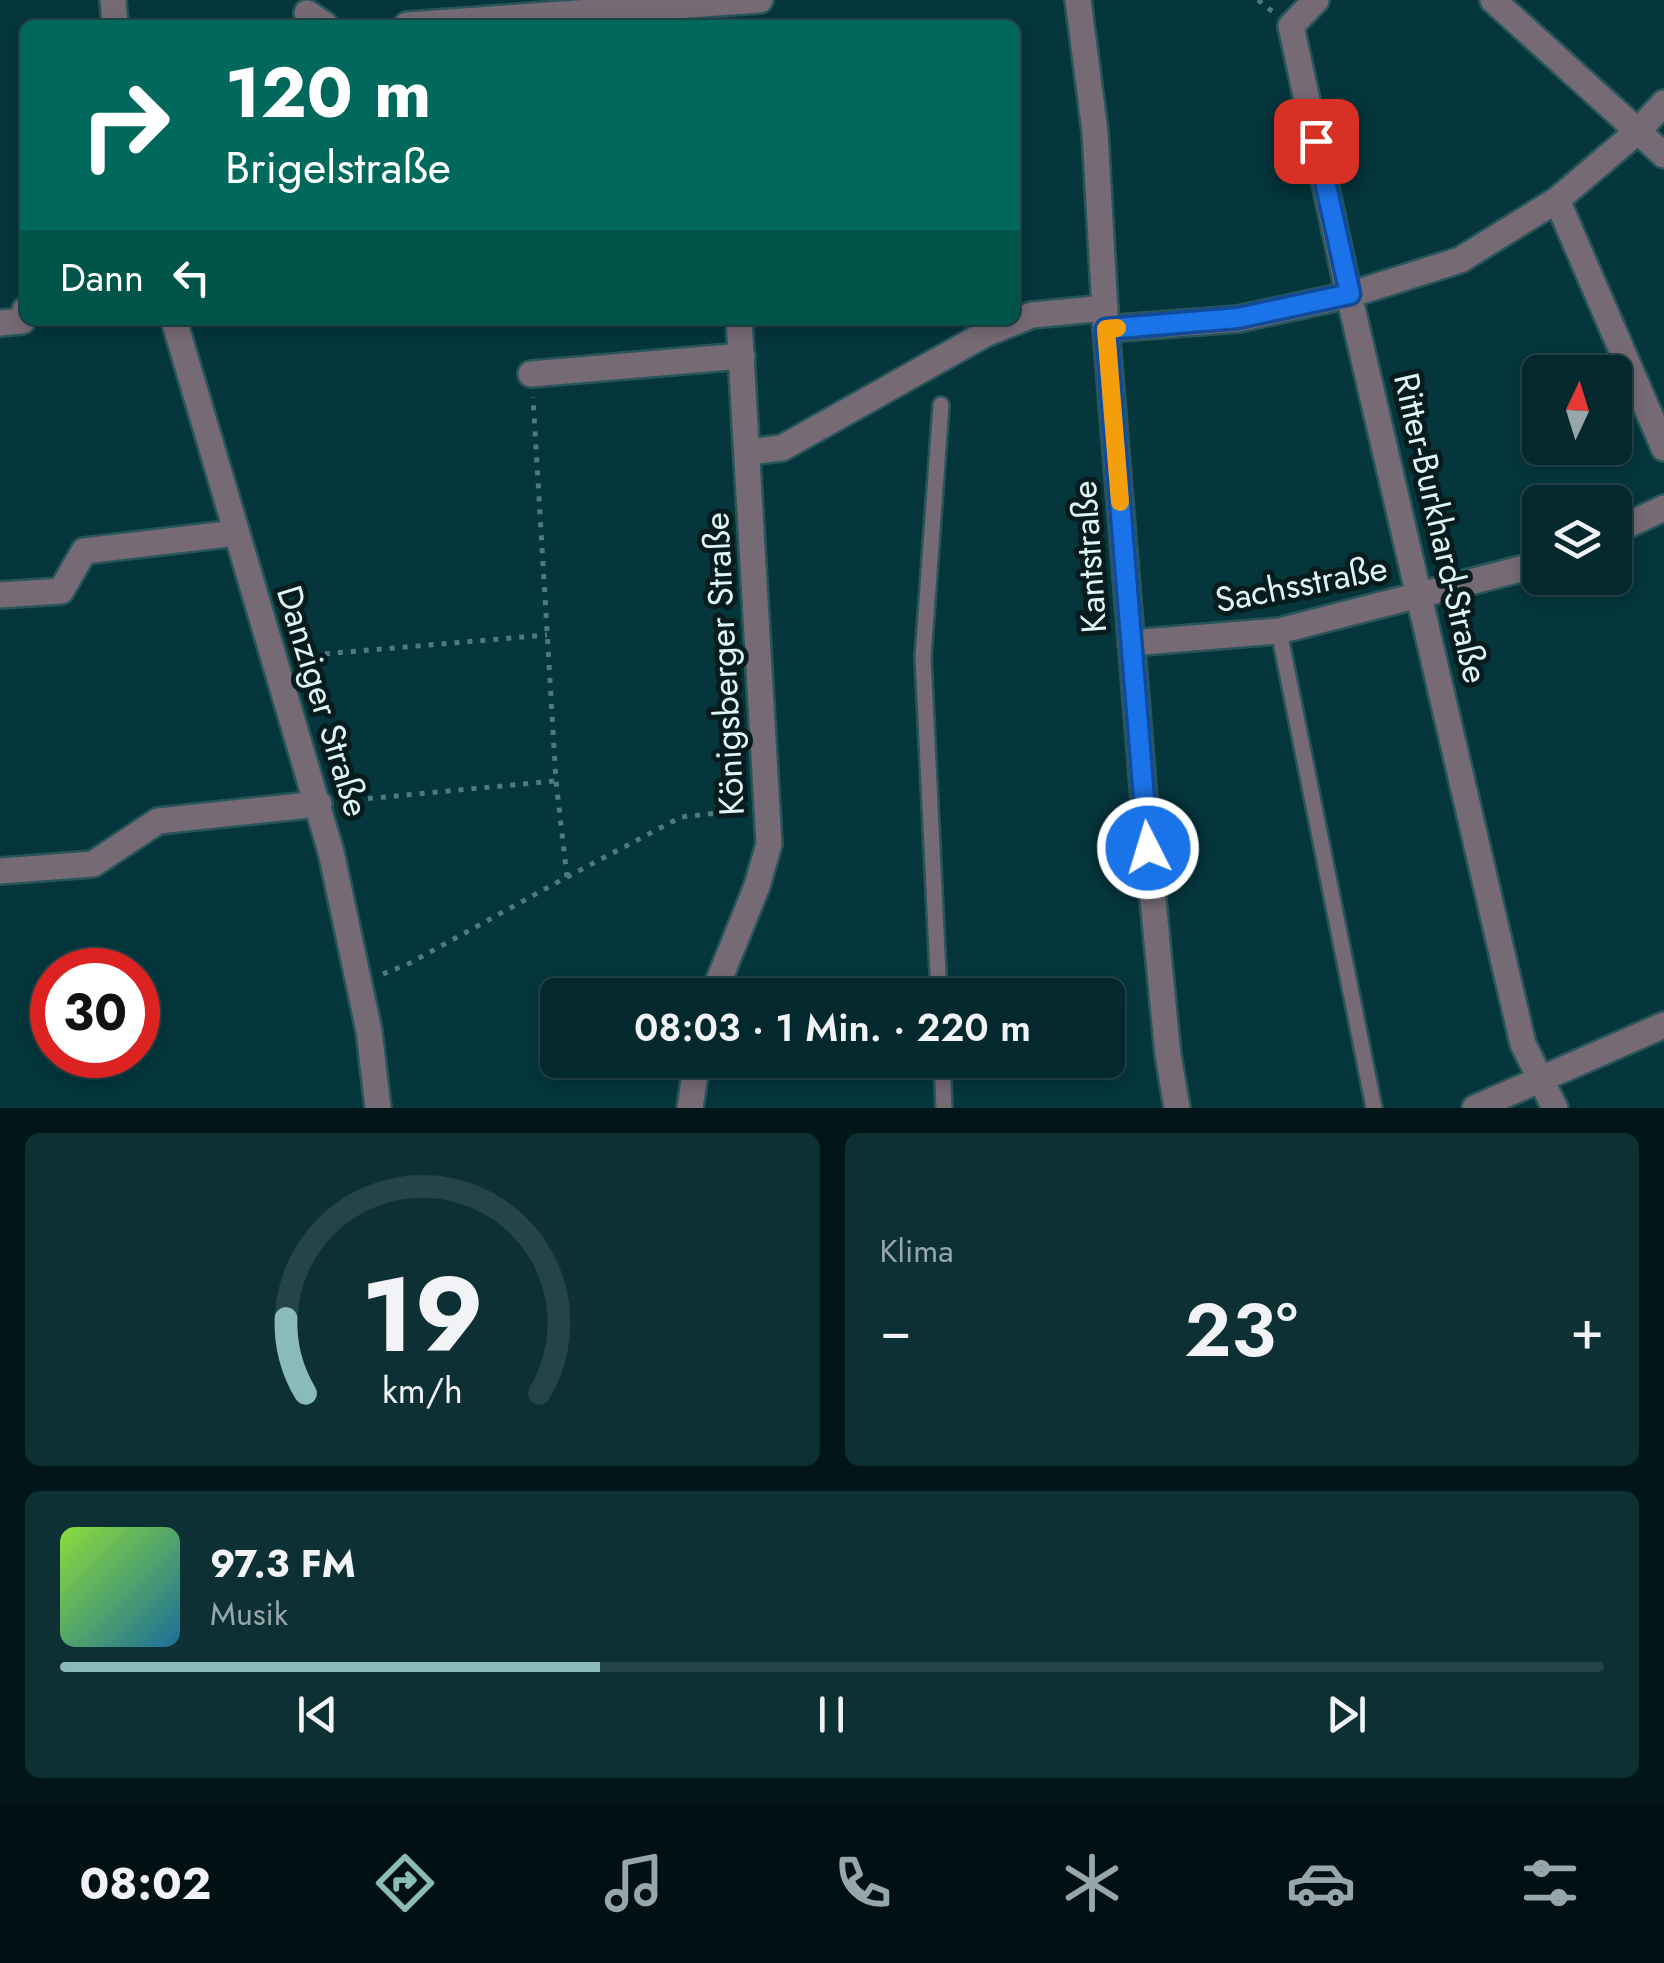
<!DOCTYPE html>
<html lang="de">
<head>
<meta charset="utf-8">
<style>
	:root { --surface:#03282d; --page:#0d3035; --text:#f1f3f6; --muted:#97a6aa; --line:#244449; --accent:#8bbbb9 }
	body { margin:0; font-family:Jost,sans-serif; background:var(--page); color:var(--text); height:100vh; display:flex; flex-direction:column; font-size:38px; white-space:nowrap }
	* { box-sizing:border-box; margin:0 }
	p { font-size:32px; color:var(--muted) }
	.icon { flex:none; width:55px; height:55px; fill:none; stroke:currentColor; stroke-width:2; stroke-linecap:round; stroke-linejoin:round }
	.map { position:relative; height:1108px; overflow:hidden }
	.sheet { display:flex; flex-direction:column; gap:25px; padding:25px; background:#021619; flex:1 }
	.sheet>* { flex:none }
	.top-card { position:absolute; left:20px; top:20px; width:1000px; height:305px; border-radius:15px; box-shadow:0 5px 15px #0003,0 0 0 2px var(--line); background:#00695c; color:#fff; overflow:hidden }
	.needle { width:65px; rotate:4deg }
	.buttons { position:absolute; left:1522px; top:355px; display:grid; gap:20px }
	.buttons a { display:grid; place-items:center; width:110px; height:110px; border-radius:15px; background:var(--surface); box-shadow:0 5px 15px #0003,0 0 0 2px var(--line); font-size:50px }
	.speed { position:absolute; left:30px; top:948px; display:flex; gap:20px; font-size:50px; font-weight:700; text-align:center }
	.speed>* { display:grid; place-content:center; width:130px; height:130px; border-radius:50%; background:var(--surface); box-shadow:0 5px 15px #0003,0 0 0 2px var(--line); line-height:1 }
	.speed .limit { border:15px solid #d22; background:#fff; color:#111 }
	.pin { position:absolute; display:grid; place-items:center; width:85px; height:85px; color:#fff; margin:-42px; border-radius:20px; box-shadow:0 5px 15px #0006 }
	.me { position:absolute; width:110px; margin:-55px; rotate:355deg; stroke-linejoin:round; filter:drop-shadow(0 0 8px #0008) }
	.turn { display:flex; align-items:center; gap:35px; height:210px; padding:0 40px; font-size:45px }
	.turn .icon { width:130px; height:130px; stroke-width:2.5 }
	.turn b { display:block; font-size:70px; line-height:85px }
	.then { display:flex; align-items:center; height:95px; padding:0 40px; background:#0003; gap:20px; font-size:38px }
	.big { font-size:75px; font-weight:600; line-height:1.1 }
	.sheet .card { flex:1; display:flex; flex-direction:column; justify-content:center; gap:15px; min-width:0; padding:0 35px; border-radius:15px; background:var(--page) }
	.sheet .dial { align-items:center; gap:0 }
	.dial svg { height:260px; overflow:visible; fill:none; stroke:var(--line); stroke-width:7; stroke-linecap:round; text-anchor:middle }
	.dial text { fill:var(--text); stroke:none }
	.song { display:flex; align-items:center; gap:30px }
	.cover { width:120px; height:120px; border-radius:15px; background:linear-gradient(135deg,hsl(90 70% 55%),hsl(200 70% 35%)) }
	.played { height:10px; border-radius:5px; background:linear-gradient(90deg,var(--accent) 35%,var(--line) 35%) }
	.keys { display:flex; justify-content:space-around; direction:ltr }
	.heat { display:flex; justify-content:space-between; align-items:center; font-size:55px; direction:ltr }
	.sheet .tiles { flex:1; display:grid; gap:25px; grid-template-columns:1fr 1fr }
	.card:last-child { grid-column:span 2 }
	.trip { position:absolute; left:540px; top:978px; width:585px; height:100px; border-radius:15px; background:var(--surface); box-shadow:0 5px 15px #0003,0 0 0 2px var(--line); font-weight:600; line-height:100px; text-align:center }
	.tabs { display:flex; height:160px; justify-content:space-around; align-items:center; background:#011012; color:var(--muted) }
	.tabs .icon { width:70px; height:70px }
	.tabs .selected { color:var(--accent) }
	.tabs b { font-size:45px; color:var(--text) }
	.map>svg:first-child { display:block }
</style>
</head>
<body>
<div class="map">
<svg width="1664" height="1108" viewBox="0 0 1664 1108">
	<rect width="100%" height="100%" fill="#04363c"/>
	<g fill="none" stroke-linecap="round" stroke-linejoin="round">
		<g stroke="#27555a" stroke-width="20">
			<g id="service">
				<polyline points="1279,631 1374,1108"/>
				<polyline points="939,995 923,657 941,405"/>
				<polyline points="942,1060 944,1108"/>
			</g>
		</g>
		<g stroke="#27555a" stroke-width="30">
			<g id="minor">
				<polyline points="113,0 115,25"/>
				<polyline points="1078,0 1095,132 1106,329 1148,848 1168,1055 1177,1108"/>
				<polyline points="1316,0 1291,26 1349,295 1523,1044 1555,1108"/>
				<polyline points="1493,0 1664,155"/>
				<polyline points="307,13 325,25"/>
				<polyline points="407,25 760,0"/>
				<polyline points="1557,200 1664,448"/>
				<polyline points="174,320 331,852 369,1031 378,1108"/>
				<polyline points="0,323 22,321 25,310"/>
				<polyline points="1106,329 1238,319 1349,295 1460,260 1557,200 1638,131 1664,103"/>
				<polyline points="531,374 742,356"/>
				<polyline points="748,452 782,448 985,334 1032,315 1105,308"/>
				<polyline points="1615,531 1664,508"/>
				<polyline points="0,595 61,591 84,551 236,533"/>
				<polyline points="1131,643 1279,631 1540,564"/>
				<polyline points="0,871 93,864 158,821 319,804"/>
				<polyline points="713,995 757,886 769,844 739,320"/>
				<polyline points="690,1108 697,1060"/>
				<polyline points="1475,1108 1664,1025"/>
			</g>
		</g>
		<g stroke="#51797f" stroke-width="5" stroke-dasharray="5 8" stroke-linecap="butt">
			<polyline points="1258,0 1273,12"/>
			<polyline points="299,656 547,635"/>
			<polyline points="342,801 555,781"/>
			<polyline points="567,877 681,817 744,810"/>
			<polyline points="383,974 410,963 567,877 556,781 533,397"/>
		</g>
		<use href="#service" stroke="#766a75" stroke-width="15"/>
		<use href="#minor" stroke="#766a75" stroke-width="25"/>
	</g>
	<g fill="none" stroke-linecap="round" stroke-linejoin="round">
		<g stroke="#114b97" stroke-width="25">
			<polyline id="route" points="1148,848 1106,329 1238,318 1350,294 1316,141"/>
		</g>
		<use href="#route" stroke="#1a73e8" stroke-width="18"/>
		<polyline stroke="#f59e0b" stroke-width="18" points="1117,328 1106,329 1120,502"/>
	</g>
	<g text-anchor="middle" stroke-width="10" stroke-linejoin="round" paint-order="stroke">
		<g font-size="35" fill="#def5f9" stroke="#081b1d">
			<text transform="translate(1441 528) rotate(77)" y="12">Ritter-Burkhard-Straße</text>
			<text transform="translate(1089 557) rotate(-94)" y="12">Kantstraße</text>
			<text transform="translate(1301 584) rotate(-11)" y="12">Sachsstraße</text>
			<text transform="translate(724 664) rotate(-93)" y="12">Königsberger Straße</text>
			<text transform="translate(323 701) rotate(73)" y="12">Danziger Straße</text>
		</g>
	</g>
</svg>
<div class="buttons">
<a><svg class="needle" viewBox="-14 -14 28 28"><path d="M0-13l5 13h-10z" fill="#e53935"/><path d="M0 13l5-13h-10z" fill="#97a6aa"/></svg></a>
<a><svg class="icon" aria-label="layers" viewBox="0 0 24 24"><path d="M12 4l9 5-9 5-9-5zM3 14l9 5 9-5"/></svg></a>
</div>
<div class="speed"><div class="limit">30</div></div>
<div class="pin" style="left:1316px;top:141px;background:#d93025"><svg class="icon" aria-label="arrive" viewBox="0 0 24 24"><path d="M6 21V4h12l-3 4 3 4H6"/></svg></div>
<svg class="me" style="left:1148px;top:848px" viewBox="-20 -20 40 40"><circle r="17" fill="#1a73e8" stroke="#fff" stroke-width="3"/><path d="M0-11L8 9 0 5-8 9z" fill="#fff"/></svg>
<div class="trip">08:03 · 1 Min. · 220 m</div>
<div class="top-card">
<div class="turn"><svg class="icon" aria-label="right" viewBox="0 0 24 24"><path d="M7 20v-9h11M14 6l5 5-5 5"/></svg><div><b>120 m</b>Brigelstraße</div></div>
<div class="then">Dann<svg class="icon" aria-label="left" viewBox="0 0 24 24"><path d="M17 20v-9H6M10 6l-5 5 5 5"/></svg></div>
</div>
</div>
<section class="sheet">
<div class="tiles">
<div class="card dial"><svg viewBox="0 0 100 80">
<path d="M14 69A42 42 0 1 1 86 69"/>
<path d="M14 69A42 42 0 0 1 8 46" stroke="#8bbbb9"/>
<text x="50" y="56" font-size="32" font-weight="700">19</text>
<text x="50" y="72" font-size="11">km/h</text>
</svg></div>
<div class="card"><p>Klima</p>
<div class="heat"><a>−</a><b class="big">23°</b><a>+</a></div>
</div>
<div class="card">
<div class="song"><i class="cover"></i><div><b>97.3 FM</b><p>Musik</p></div></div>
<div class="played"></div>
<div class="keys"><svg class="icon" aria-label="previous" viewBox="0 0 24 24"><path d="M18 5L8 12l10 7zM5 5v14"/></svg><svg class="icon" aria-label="pause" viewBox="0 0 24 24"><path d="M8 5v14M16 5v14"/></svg><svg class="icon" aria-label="next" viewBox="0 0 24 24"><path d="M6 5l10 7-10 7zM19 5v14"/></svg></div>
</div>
</div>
</section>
<nav class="tabs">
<b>08:02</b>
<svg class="icon selected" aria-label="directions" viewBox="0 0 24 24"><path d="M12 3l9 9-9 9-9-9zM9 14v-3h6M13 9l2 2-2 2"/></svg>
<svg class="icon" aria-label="music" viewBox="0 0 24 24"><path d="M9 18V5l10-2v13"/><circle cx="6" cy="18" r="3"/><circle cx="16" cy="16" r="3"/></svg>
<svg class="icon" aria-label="phone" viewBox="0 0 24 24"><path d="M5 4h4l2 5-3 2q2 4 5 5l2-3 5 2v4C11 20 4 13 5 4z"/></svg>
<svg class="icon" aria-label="climate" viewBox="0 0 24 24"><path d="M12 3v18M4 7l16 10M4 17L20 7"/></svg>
<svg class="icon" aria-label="car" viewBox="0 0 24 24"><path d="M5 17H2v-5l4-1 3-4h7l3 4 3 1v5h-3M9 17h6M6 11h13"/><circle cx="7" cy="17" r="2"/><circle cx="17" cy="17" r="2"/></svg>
<svg class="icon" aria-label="filters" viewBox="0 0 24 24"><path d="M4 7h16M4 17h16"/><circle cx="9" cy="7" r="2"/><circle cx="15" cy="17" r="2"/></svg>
</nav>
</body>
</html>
